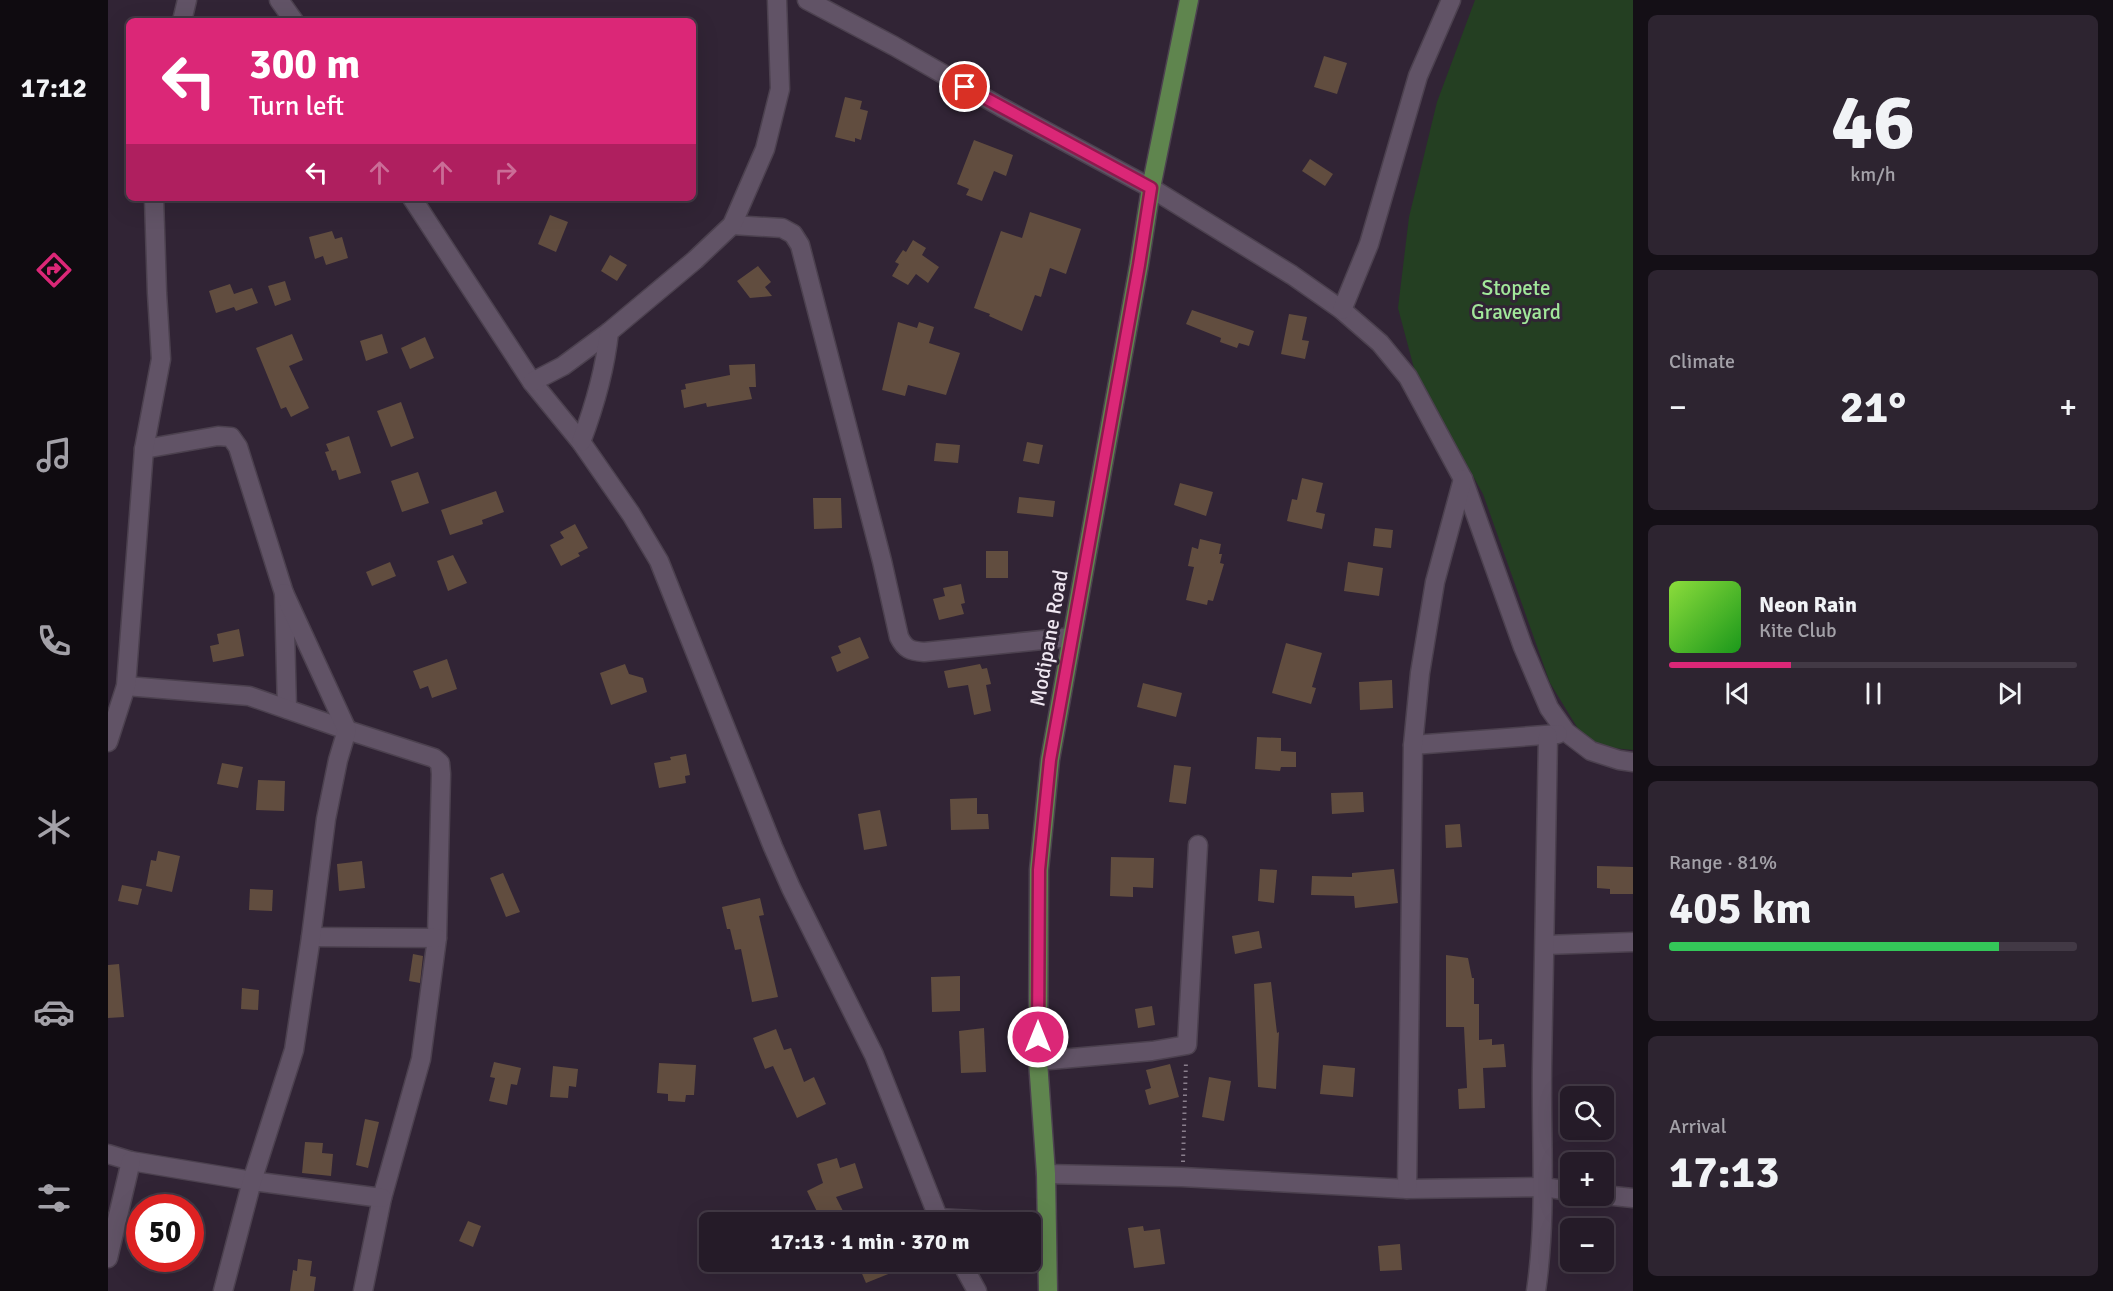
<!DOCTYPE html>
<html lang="en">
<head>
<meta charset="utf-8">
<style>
	:root { --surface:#251b28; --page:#2d2430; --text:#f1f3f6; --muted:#a3a1a8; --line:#423945; --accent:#db2777 }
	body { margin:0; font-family:Signika,sans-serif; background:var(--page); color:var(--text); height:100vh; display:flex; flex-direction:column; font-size:22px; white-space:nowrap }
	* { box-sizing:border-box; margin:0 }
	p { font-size:20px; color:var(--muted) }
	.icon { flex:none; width:33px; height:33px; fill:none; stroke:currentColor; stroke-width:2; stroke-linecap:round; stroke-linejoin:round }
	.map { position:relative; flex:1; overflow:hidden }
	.sheet { display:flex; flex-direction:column; gap:15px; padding:15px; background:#140f16; width:480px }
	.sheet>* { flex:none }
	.top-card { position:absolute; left:18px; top:18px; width:570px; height:183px; border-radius:9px; box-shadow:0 6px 24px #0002,0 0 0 2px var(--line); background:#db2777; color:#fff; overflow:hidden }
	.buttons { position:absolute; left:1452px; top:1086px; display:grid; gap:12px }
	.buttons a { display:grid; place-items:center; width:54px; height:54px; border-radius:9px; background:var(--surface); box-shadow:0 6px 24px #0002,0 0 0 2px var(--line); font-size:30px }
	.speed { position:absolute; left:18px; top:1194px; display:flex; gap:12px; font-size:30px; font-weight:700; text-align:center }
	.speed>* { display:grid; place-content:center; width:78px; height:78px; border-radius:50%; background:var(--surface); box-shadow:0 6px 24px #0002,0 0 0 2px var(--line); line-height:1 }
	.speed .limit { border:9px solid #d22; background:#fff; color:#111 }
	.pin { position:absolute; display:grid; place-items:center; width:51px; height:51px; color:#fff; margin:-26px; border:3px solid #fff; border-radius:50%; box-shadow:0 2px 6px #0007 }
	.me { position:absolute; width:66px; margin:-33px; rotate:0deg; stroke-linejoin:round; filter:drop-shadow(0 0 4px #0008) }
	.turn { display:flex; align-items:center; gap:21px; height:126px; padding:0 24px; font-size:27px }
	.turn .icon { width:78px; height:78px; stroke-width:2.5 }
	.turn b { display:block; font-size:42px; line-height:51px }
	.lanes { display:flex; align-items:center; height:57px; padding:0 24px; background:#0003; justify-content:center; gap:30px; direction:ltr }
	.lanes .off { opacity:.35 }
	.big { font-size:45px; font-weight:700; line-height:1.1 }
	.sheet .tile { flex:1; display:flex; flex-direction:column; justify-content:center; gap:9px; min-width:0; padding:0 21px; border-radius:9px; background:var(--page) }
	.sheet .dial { align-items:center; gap:0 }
	.dial b { font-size:78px; line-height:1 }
	.song { display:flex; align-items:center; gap:18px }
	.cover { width:72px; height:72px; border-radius:9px; background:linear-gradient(135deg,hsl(90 70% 55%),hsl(120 70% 35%)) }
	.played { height:6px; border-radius:3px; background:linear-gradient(90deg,var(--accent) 30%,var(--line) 30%) }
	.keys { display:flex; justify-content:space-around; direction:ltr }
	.heat { display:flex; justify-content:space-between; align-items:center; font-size:33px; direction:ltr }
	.charge { height:9px; border-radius:4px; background:linear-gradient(90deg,#34c759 81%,var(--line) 0) }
	.trip { position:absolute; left:591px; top:1212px; width:342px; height:60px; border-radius:9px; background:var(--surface); box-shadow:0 6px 24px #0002,0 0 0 2px var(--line); font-weight:700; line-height:60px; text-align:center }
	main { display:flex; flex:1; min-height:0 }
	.dock { display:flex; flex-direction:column; width:108px; justify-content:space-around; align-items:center; background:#0f0b10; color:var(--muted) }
	.dock .icon { width:42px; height:42px }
	.dock .on { color:var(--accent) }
	.dock b { font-size:27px; color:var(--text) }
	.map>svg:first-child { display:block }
</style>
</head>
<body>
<main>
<nav class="dock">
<b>17:12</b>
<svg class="icon on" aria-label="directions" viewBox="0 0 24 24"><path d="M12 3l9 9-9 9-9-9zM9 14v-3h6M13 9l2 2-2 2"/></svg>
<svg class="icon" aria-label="music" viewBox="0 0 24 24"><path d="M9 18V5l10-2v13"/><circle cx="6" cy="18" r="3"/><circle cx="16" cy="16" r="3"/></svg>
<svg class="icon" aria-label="phone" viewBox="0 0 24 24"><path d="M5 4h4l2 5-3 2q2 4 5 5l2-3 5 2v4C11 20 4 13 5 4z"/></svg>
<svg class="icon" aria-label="climate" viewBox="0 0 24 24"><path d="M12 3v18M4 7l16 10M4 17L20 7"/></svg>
<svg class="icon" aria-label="car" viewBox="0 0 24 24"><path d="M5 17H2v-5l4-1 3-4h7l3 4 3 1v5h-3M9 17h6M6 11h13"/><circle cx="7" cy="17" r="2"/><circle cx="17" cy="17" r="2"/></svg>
<svg class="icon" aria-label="filters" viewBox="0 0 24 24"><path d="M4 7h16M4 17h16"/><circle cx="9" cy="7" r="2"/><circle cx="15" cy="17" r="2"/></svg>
</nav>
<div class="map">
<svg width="1525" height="1291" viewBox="0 0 1525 1291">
	<rect width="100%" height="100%" fill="#312435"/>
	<polygon fill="#243f22" points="1367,0 1525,0 1525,750 1494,747 1472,732 1442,683 1375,494 1307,372 1290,308 1301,217 1329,102"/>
	<g fill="#614d3f">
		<polygon points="1216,56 1239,63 1229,94 1206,87"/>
		<polygon points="737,97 754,101 752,109 760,111 753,140 747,138 747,142 727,137"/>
		<polygon points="866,140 905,155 898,176 886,171 874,201 858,195 861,189 849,184"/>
		<polygon points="1202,159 1225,174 1217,186 1194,171"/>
		<polygon points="922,212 973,229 958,274 942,268 933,297 927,295 914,331 881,316 882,314 866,308 893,231 914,238"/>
		<polygon points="442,215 460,222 448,252 430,244"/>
		<polygon points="224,231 227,239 234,237 240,258 218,265 215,256 207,259 201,237"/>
		<polygon points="805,240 818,248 814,255 831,267 820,283 808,274 800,285 784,276 791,264 787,262 795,250 798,252"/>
		<polygon points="502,255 519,265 509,281 493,271"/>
		<polygon points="650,266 663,282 657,287 664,296 642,298 629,281"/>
		<polygon points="177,281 183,300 167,306 160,286"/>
		<polygon points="122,284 126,294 144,288 150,303 128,311 126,307 108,313 101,291"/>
		<polygon points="1084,310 1146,331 1141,346 1131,343 1129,348 1112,342 1113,338 1078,324"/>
		<polygon points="1181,314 1199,317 1194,340 1201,341 1197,359 1173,354"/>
		<polygon points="790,322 809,328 811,322 826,327 821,343 852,353 838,395 800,385 797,396 774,390"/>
		<polygon points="184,334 195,360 181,366 201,408 183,417 178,407 173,409 148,348"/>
		<polygon points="274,334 280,353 258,361 252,341"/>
		<polygon points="317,337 326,358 302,369 293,348"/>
		<polygon points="647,364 648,387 641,387 644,399 599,407 598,403 576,408 573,390 578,389 577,384 622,375 621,365"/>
		<polygon points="293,402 306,438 283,447 269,411"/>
		<polygon points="241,436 253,473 231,480 228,470 224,471 217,452 221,451 218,444"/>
		<polygon points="919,442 935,445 931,464 915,461"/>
		<polygon points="828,443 852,445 850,463 826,461"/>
		<polygon points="310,472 321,503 294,512 283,481"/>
		<polygon points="1194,478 1215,483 1208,512 1217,514 1214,529 1179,521 1184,499 1189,500"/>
		<polygon points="1072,483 1105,492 1098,516 1066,505"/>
		<polygon points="388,491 396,512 374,520 375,524 342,535 333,510"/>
		<polygon points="911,497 947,501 945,517 909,513"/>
		<polygon points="705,498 733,498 734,528 706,529"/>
		<polygon points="467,524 480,548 470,553 472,556 453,566 442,545 456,538 452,532"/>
		<polygon points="1267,528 1285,530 1283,548 1265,546"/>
		<polygon points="1092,539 1113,544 1111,554 1114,554 1112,563 1116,564 1105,601 1100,600 1099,605 1078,600 1086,567 1080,566 1084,547 1090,549"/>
		<rect x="878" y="551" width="22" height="27"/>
		<polygon points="345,555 359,583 340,591 329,561"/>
		<polygon points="282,562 288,576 264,586 258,572"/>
		<polygon points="1240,562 1275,568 1271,596 1236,591"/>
		<polygon points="853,584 857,603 853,604 856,614 831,620 825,599 837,596 835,588"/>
		<polygon points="131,629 136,656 105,662 102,646 111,644 109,634"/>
		<polygon points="752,637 761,658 729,672 723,657 733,653 730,646"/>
		<polygon points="1178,643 1214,653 1204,687 1208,688 1203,704 1164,693"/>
		<polygon points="339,659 349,689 324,698 320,686 312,689 305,671"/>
		<polygon points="517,664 521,674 535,678 539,692 503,705 492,673"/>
		<polygon points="872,664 874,669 879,668 883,684 878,685 883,711 866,715 860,685 840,688 836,671"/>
		<polygon points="1284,680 1285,708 1252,710 1251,682"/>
		<polygon points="1035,683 1074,693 1068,717 1029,707"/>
		<polygon points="1149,737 1173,738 1173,751 1188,752 1188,767 1173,767 1172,771 1147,769"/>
		<polygon points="578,754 582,775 577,776 578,783 551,788 546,763 563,760 562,757"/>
		<polygon points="114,763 135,767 130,788 109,784"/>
		<polygon points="1066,765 1083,767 1078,804 1061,802"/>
		<polygon points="150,780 177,781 176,811 148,810"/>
		<polygon points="1255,792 1256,812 1224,814 1223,793"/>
		<polygon points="869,798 869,814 880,814 881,829 843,830 842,799"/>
		<polygon points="772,810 779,846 756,850 750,814"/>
		<polygon points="1352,824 1354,847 1338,848 1337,825"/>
		<polygon points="50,851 72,856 64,892 38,886 43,860 48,861"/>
		<polygon points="1003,857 1046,858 1045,888 1025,887 1025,897 1002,896"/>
		<polygon points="254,861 257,888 231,891 229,864"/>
		<polygon points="1489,866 1525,867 1525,894 1502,894 1502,889 1489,888"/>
		<polygon points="1152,869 1169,870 1166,903 1150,901"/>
		<polygon points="1286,869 1290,903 1247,908 1246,896 1203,895 1204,876 1244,877 1244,873"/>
		<polygon points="395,873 412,912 398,917 382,878"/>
		<polygon points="14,885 34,889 30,905 10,901"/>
		<polygon points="142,889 165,890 164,911 141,910"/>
		<polygon points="652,898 656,915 651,916 670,997 644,1002 633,949 627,950 622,929 619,929 614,907"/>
		<polygon points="1151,931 1154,948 1127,954 1124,936"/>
		<polygon points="305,954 315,956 312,983 301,981"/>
		<polygon points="1338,955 1360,958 1364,978 1366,978 1366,1004 1371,1004 1371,1040 1384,1039 1384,1045 1396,1044 1398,1067 1375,1068 1377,1108 1351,1109 1350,1089 1359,1088 1356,1027 1338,1027"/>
		<polygon points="11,964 16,1017 0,1018 0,965"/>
		<polygon points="852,976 852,1011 824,1012 823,977"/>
		<polygon points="1163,982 1169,1033 1171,1032 1168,1089 1150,1087 1146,984"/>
		<polygon points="134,988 151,990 150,1010 133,1009"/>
		<polygon points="1044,1006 1047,1025 1030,1028 1027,1009"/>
		<polygon points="876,1028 878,1072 853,1073 851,1031"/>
		<polygon points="668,1029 676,1050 683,1048 696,1082 706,1077 718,1104 689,1118 665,1066 657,1069 645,1038"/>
		<polygon points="386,1062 413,1068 409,1085 403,1084 399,1105 381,1101 387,1078 382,1077"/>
		<polygon points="551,1063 588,1065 586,1095 578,1095 577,1102 560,1101 560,1094 549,1093"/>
		<polygon points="1062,1064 1071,1097 1041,1105 1037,1090 1043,1088 1038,1070"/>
		<polygon points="1215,1065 1247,1068 1245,1097 1212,1094"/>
		<polygon points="445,1066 470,1069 468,1087 461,1086 460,1098 442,1097"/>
		<polygon points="1101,1077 1123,1081 1116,1121 1094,1117"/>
		<polygon points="257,1119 271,1122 260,1168 248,1165"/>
		<polygon points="197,1142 215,1143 214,1153 225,1154 223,1176 194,1173"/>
		<polygon points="729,1158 732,1168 747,1163 755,1188 728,1197 737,1215 722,1222 714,1222 699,1191 715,1183 709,1164"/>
		<polygon points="360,1221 373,1226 365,1247 351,1241"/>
		<polygon points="1035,1226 1036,1231 1052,1229 1057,1264 1026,1268 1020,1228"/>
		<polygon points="1292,1244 1294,1270 1272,1271 1270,1246"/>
		<polygon points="190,1259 204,1261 202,1276 208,1277 206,1291 182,1291 185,1270 189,1271"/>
		<polygon points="769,1262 810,1262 758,1283 752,1269"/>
	</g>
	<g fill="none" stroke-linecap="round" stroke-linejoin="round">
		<g stroke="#4c414f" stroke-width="21">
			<g id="minor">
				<polyline points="171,0 186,21"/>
				<polyline points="699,0 786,46 893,107 1043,188 1184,275 1234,310 1272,343 1300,377 1355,479 1415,647 1441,708 1458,732 1483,751 1511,760 1525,762"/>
				<polyline points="74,21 79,0"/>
				<polyline points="304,198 424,382 473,442 523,514 551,561 665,847 683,888 766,1055 832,1222"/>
				<path d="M 624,225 L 674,228 L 685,234 L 692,245 L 774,561 L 791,637 C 797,649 802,651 816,652 L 964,637"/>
				<polyline points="1234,310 1261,244 1310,76 1343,0"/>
				<polyline points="424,382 455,366 501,332"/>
				<path d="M 473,442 C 487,405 497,370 501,332 L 587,260 L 624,225 L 657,149 L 672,89 L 669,0"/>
				<polyline points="36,449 110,436 123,437 130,447 176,593 179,709"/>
				<polyline points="18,686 141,696 239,730 326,758 332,763 333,774 329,938 313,1059 274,1198 255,1291"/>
				<polyline points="0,742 18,686 36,449 53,359 49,293 46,198"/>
				<polyline points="1305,745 1450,734"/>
				<polyline points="203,937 329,938"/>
				<polyline points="1437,945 1525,942"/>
				<polyline points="930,1061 1044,1051 1079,1045 1090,845"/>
				<polyline points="0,1154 23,1161 144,1181 274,1198"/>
				<polyline points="938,1174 1074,1177 1299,1189 1435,1187 1462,1191"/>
				<polyline points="1299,1189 1305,745 1312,673 1327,582 1355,479"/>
				<polyline points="1496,1195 1525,1198"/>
				<polyline points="829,1218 902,1222"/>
				<polyline points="922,1224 938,1225"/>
				<polyline points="0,1258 23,1161"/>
				<polyline points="853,1262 869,1291"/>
				<polyline points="115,1291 144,1181 186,1050 203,937 218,819 230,760 239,730 176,593"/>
				<path d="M 1428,1291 C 1439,1217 1433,1142 1434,1068 C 1436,957 1438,847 1440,736"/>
			</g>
		</g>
		<g stroke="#4c414f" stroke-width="21">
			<polyline id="major" points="940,1291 938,1174 930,1061 931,870 942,760 1031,265 1043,188 1081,0"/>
		</g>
		<polyline stroke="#8a7f8d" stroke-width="4" stroke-dasharray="1.5 4.5" stroke-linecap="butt" points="1075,1162 1078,1061"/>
		<use href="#minor" stroke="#615366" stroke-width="18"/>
		<use href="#major" stroke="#5f854e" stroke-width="18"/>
	</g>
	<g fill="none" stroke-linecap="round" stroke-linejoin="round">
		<g stroke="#8e194d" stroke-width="15">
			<polyline id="route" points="857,87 1043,188 1031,265 942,760 931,870 930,1037"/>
		</g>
		<use href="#route" stroke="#db2777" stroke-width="10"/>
	</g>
	<g text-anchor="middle" stroke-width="6" stroke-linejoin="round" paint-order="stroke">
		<g font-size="21" fill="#a1e79a" stroke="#312435">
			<text x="1408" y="295">Stopete<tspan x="1408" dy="24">Graveyard</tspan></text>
		</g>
		<g font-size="21" fill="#efe6f1" stroke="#312435">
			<text transform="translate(941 638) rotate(-80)" y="7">Modipane Road</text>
		</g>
	</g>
</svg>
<div class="buttons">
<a><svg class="icon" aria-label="search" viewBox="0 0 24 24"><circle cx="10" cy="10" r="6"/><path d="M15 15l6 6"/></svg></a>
<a>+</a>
<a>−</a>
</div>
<div class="speed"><div class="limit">50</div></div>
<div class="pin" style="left:857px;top:87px;background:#d93025"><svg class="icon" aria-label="arrive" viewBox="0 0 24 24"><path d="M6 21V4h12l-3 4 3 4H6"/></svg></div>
<svg class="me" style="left:930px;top:1037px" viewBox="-20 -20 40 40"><circle r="17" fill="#db2777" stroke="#fff" stroke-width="3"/><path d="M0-11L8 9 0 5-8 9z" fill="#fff"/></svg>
<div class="trip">17:13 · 1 min · 370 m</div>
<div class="top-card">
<div class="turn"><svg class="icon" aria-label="left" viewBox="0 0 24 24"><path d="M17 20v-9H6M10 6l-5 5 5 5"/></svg><div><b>300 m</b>Turn left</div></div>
<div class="lanes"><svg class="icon" aria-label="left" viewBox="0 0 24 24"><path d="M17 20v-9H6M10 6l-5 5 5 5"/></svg><svg class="icon off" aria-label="ahead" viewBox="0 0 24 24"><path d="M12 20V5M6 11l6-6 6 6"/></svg><svg class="icon off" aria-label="ahead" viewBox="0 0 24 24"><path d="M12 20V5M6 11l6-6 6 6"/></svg><svg class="icon off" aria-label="right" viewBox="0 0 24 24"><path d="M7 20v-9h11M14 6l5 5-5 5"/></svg></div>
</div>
</div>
<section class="sheet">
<div class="tile dial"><b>46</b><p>km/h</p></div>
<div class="tile"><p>Climate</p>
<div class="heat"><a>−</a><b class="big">21°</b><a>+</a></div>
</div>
<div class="tile">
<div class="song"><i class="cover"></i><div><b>Neon Rain</b><p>Kite Club</p></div></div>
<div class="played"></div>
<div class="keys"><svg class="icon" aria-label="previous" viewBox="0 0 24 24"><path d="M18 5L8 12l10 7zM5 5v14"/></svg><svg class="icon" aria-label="pause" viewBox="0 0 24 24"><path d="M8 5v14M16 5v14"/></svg><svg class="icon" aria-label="next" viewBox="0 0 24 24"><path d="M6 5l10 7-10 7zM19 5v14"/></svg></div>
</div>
<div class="tile"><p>Range · 81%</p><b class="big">405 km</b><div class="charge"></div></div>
<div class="tile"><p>Arrival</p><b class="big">17:13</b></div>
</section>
</main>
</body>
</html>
